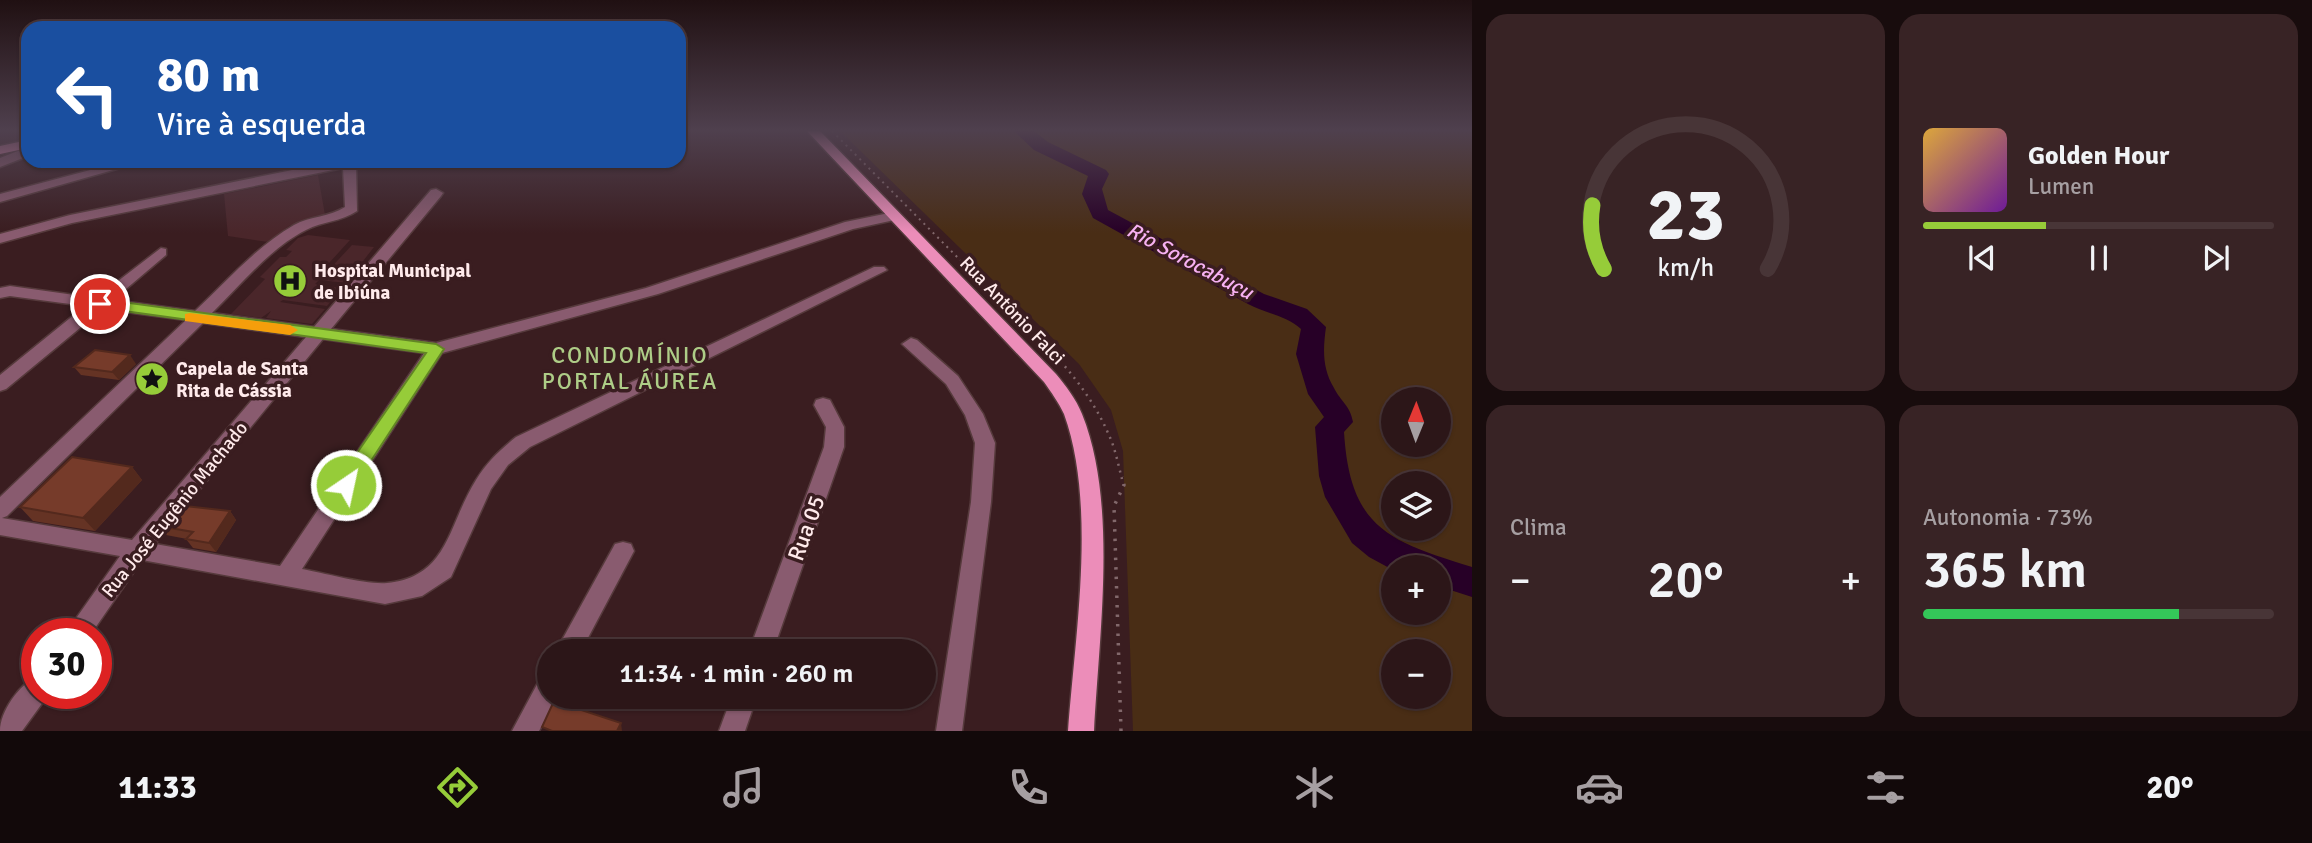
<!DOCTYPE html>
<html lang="pt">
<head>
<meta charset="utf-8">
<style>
	:root { --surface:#2c1618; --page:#382325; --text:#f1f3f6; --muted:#a69fa2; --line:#483537; --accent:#96cc39 }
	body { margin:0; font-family:Signika,sans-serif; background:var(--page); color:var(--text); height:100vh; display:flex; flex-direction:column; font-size:26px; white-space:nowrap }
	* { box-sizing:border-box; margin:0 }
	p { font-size:23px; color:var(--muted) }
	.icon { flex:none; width:38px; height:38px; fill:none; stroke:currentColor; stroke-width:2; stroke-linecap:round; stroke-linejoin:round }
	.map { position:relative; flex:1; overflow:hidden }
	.side { display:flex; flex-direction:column; gap:14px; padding:14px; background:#180c0d; width:840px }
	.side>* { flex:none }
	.hud { position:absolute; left:21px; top:21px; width:665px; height:147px; border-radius:21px; box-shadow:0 2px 5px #0004,0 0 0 2px var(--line); background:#1a4fa0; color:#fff; overflow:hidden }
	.needle { width:46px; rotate:1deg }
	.controls { position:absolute; left:1381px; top:387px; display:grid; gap:14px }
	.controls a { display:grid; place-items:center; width:70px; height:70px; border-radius:50%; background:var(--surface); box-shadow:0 2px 5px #0004,0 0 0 2px var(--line); font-size:35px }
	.speed { position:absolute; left:21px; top:618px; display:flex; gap:14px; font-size:35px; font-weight:700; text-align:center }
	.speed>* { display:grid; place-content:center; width:91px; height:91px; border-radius:50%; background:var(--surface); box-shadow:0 2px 5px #0004,0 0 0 2px var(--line); line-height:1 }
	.speed .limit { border:10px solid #d22; background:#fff; color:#111 }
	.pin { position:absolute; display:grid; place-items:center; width:60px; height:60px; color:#fff; margin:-30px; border:4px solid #fff; border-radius:50%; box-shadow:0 2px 7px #0007 }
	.me { position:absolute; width:77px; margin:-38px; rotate:34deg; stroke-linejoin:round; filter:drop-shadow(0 0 5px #0008) }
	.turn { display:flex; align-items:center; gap:24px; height:147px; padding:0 21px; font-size:32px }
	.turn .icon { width:91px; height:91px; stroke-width:2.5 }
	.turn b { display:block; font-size:49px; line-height:60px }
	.big { font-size:52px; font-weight:600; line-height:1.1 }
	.side .card { flex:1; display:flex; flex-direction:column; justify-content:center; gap:10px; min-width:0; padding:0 24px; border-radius:21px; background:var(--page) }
	.side .dial { align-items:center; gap:0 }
	.dial svg { height:182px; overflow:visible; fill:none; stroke:var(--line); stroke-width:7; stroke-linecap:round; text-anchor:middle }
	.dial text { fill:var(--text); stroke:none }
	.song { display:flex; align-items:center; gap:21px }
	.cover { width:84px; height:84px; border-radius:10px; background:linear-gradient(135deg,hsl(40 70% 55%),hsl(280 70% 35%)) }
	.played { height:7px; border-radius:4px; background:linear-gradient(90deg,var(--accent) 35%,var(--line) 35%) }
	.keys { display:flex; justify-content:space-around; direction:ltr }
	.heat { display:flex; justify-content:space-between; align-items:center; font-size:38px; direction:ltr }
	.charge { height:10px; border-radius:5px; background:linear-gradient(90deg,#34c759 73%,var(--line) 0) }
	.side .tiles { flex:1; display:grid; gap:14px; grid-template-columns:repeat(2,1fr) }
	.trip { position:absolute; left:537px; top:639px; width:399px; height:70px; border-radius:35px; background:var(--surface); box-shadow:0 2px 5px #0004,0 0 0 2px var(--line); font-weight:600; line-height:70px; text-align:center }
	.dock { display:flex; height:112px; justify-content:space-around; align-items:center; background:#12090a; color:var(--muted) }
	.dock .icon { width:49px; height:49px }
	.dock .current { color:var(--accent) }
	.dock b { font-size:32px; color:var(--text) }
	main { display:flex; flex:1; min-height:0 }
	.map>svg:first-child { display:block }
</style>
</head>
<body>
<main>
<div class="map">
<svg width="1472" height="731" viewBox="0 0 1472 731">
	<rect width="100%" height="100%" fill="#3a1d20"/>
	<g fill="#4a262a">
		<polygon points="318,175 325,215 289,226 268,242 228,236 224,194"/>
		<polygon points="308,235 350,240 320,273 325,274 352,245 374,247 346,283 319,280 315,284 342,288 327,306 283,300 280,302 325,309 312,324 266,318 271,311 261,318 231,314 265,279 260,277 280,257 286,257 292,251 286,250 298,238"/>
	</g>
	<path fill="#492d15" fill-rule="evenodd" d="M 840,131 L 1472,131 L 1472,731 L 1133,731 L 1123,451 L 1111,410 L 1079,364 ZM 1393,399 L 1438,399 L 1438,444 L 1393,444 ZM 1438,483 L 1438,528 L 1393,528 L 1393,483 ZM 1438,567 L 1438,612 L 1393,612 L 1393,567 ZM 1438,651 L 1438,696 L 1393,696 L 1393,651 Z"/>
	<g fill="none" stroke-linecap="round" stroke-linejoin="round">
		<path fill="#270027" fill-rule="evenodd" d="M 1014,131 L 1034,131 L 1048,142 L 1106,170 L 1109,174 L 1102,189 L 1108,210 L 1264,294 L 1307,309 L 1326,327 C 1323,349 1322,368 1334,388 C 1341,402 1350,405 1353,422 L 1344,432 C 1350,529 1389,541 1472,567 L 1472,597 L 1438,586 L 1438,567 L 1393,567 L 1393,570 L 1369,557 L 1352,543 L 1325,497 L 1319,476 L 1315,427 L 1324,417 L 1308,394 L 1296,354 L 1301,329 C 1287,316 1265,313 1248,304 L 1093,218 L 1082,194 L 1088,176 L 1034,150 Z"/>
		<g stroke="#563a3c" stroke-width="3">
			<g id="minor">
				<polygon points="28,147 28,156 0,167 0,158"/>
				<polygon points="124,161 145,161 0,202 0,194"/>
				<path d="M 337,161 L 362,161 L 356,165 L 357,211 C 341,222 323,221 306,230 C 270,248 241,285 212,313 L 314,327 L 431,190 L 436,189 L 443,193 L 441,196 L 331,329 L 436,343 L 646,288 L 845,222 L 894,212 L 901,216 L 899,219 L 853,229 L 658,294 L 442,353 L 302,569 C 324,573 367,585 387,583 C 449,577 448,524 476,480 C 487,462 500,450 516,437 L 874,267 L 884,267 L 887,270 L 530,447 L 508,465 L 491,489 L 451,577 L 422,596 L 385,604 L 142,560 L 91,634 L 65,634 L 120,556 L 0,535 L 0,497 L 186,320 L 103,309 L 6,389 L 0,391 L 0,375 L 85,306 L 10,296 L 0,298 L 0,288 L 10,286 L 96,298 L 161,248 L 166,249 L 166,255 L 113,300 L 195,311 C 227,281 256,247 294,225 C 310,216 330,217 345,207 L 343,168 L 72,223 L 0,243 L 0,234 L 70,215 ZM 203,323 L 306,337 L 132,540 L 2,518 L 7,516 ZM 323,339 L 424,353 L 280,566 L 155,544 Z"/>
				<polygon points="911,338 917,340 958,376 983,414 995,443 991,502 962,731 936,731 971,502 975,443 965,415 946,384 902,344"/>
				<polygon points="823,398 830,400 844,427 844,447 773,651 749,651 824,447 826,427 814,405 816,400"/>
				<polygon points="623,542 631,544 634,551 581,651 556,651 615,544"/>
				<polygon points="550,674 550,696 558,696 539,731 512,731 541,677"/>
				<path d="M 37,677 L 37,693 L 48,693 L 46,698 L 22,731 L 0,731 C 0,712 19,684 37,677 Z"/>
				<polygon points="732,696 757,696 745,731 719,731"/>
			</g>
		</g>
		<g stroke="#563a3c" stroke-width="3">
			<g id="major">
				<path d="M 807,131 L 820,131 L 1056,374 C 1066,386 1076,399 1082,414 C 1118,503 1099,635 1094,731 L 1068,731 C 1075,635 1097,505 1064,414 C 1059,403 1051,392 1044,382 Z"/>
				<polygon points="28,140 28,148 0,154 0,146"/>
			</g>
		</g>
		<polyline stroke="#82686b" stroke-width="2" stroke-dasharray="2 4.5" stroke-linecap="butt" points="832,131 983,283"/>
		<path stroke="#82686b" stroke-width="2.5" stroke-dasharray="2 5" stroke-linecap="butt" d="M 981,282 C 1027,327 1082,373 1108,433 C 1115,447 1118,464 1122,479"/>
		<polyline stroke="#82686b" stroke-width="3.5" stroke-dasharray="2.5 7" stroke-linecap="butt" points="1121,731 1114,506 1124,485 1122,477"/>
		<use href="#minor" fill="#895b6f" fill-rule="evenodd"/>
		<use href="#major" fill="#ec8db9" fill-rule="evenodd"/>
	</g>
	<g fill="#653324">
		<polygon points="136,364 119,380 81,375 74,367"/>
		<polygon points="132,467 142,480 95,531 33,521 20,507"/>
		<polygon points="230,511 236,520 216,552 193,548 186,539 187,539 166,535 159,526"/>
	</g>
	<g fill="#53291d">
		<polygon points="130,355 136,364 119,380 112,372"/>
		<polygon points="132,467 142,480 95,531 83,518"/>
		<polygon points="230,511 236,520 216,552 209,543"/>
		<polygon points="621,723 622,731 617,731"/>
	</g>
	<g fill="#763b2a" stroke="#53291d" stroke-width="2">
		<polygon points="95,350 130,355 112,372 74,367"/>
		<polygon points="72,457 132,467 83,518 20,507"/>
		<polygon points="176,505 230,511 209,543 186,539 193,532 159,526"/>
		<polygon points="554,701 621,723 617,731 552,731 542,727"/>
	</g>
	<linearGradient id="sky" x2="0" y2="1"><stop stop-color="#201012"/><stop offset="0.56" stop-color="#4f404e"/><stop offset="1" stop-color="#4f404e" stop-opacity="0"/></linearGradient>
	<rect width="1472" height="233" fill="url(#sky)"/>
	<polygon fill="#96cc39" stroke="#628525" stroke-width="2" points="100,299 436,344 444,349 352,490 346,492 337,485 339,479 426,353 95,307 93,304"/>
	<polygon fill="#f59e0b" points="190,313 290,325 298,330 290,335 185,321 185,314"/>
	<defs>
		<g id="hospital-disc" transform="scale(1.75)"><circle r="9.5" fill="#96cc39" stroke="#3a1d20"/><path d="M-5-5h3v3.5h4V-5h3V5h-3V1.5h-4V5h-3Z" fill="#111"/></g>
		<g id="sight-disc" transform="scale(1.75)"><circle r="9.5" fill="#96cc39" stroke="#3a1d20"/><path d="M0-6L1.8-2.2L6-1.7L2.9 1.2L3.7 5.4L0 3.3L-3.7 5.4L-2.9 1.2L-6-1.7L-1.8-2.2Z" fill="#111"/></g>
	</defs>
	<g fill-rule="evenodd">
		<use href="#hospital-disc" x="290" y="281"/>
		<use href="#sight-disc" x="152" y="379"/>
	</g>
	<g text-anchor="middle" stroke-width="7" stroke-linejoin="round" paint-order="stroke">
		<g font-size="19" font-weight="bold" fill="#ffeaeb" stroke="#3a1d20" text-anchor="start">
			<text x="314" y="277">Hospital Municipal<tspan x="314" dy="22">de Ibiúna</tspan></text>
			<text x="176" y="375">Capela de Santa<tspan x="176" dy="22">Rita de Cássia</tspan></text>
		</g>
		<g font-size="19" fill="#ffeaeb" stroke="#3a1d20">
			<text transform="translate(1013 310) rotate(46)" y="7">Rua Antônio Falci</text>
			<text transform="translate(174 509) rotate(-51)" y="7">Rua José Eugênio Machado</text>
		</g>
		<g font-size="21" font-style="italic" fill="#f7b1f2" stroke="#3a1d20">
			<text transform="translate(1190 261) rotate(28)" y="7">Rio Sorocabuçu</text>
		</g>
		<g font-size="23" letter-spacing="2" fill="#aecd87" stroke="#3a1d20">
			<text x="630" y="363">CONDOMÍNIO<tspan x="630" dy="26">PORTAL ÁUREA</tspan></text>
		</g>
		<g font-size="23" fill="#ffeaeb" stroke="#3a1d20">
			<text transform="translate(806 528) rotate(-70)" y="8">Rua 05</text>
		</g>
	</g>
</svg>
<div class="controls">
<a><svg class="needle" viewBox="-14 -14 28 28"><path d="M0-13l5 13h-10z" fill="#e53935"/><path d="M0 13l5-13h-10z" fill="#a69fa2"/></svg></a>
<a><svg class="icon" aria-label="layers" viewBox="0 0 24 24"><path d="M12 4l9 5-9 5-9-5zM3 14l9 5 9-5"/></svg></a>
<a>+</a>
<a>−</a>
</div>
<div class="speed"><div class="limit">30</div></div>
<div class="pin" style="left:100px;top:304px;background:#d93025"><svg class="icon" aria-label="arrive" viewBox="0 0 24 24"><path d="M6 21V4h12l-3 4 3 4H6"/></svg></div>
<svg class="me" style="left:346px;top:485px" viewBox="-20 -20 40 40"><circle r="17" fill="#96cc39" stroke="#fff" stroke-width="3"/><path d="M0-11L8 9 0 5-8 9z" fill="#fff"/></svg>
<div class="trip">11:34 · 1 min · 260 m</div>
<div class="hud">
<div class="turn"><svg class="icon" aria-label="left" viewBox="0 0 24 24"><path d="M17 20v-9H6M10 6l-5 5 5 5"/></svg><div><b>80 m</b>Vire à esquerda</div></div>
</div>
</div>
<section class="side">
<div class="tiles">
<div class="card dial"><svg viewBox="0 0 100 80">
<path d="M14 69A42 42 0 1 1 86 69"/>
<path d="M14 69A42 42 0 0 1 9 41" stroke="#96cc39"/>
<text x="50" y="56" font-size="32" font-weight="700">23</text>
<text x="50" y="72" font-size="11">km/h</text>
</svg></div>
<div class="card">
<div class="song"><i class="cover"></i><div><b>Golden Hour</b><p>Lumen</p></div></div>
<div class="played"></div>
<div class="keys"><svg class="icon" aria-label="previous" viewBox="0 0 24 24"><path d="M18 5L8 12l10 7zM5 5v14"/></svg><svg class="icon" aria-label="pause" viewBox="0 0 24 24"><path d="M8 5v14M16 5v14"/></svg><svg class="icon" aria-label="next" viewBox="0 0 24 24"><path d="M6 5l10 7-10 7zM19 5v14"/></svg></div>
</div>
<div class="card"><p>Clima</p>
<div class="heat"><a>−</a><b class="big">20°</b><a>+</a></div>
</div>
<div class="card"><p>Autonomia · 73%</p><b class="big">365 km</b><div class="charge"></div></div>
</div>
</section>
</main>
<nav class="dock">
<b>11:33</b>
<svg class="icon current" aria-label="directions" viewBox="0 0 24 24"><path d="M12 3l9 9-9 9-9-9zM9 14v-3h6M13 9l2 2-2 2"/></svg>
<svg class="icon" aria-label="music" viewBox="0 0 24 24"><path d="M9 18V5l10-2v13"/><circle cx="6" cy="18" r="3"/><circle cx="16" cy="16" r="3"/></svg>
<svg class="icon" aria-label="phone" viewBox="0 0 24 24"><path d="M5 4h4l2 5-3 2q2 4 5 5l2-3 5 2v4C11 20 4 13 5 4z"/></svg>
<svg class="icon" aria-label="climate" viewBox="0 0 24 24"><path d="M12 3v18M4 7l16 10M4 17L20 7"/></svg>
<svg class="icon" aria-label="car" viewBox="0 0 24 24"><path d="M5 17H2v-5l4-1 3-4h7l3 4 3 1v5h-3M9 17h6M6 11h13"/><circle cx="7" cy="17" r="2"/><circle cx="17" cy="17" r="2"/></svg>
<svg class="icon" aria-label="filters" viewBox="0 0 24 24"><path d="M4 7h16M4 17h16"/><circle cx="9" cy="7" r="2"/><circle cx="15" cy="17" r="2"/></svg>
<b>20°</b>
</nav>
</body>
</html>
